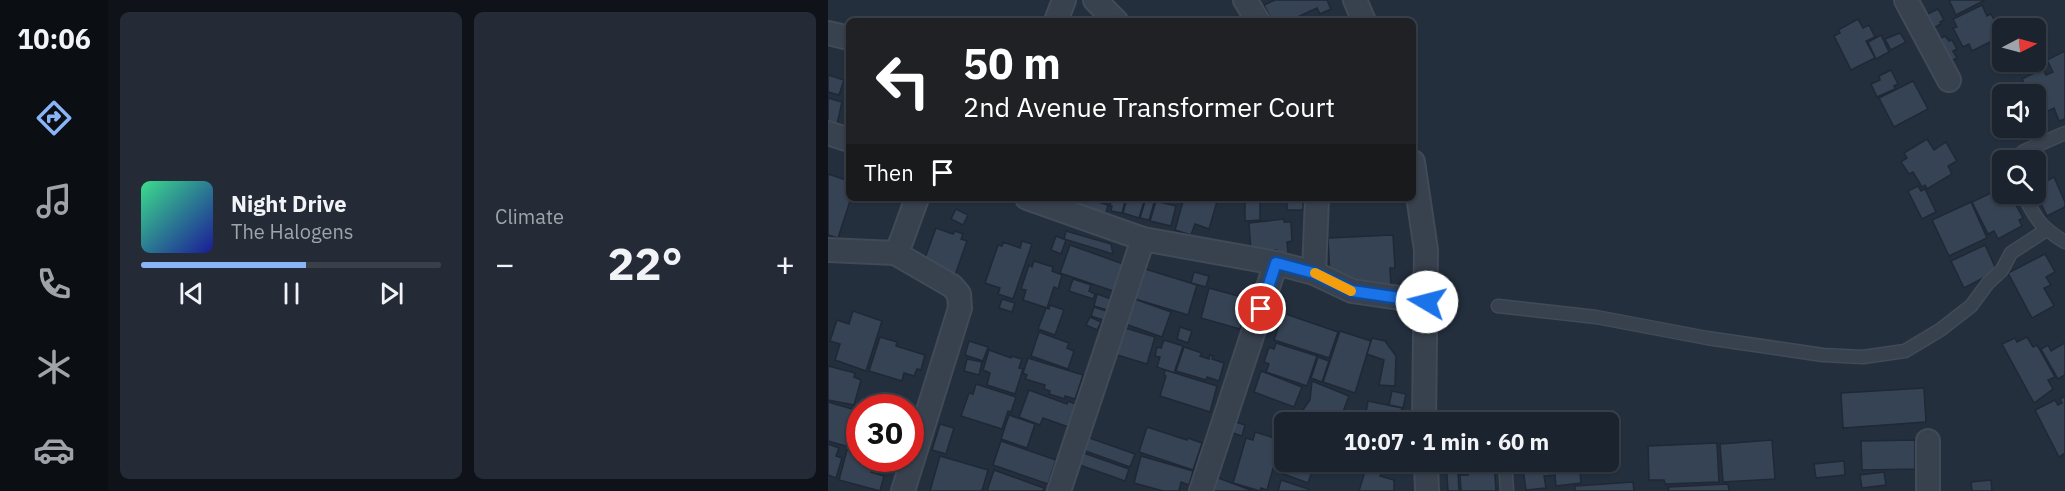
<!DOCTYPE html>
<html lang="en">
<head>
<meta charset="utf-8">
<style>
	:root { --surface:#1b232e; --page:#242b36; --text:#f1f3f6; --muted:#a0a4aa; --line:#39404a; --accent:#8ab4f8 }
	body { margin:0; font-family:"IBM Plex Sans",sans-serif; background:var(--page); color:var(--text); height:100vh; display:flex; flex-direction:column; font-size:22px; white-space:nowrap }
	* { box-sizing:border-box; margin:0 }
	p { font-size:20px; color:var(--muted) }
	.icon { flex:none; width:33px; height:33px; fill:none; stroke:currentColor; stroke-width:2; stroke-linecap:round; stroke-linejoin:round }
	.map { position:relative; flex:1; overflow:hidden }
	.side { display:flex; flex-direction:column; gap:12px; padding:12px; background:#0f1319; width:720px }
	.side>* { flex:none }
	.guide { position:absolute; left:18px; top:18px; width:570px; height:183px; border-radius:9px; box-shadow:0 2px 4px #0004,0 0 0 2px var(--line); background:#202124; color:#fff; overflow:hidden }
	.needle { width:39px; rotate:84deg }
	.fabs { position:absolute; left:1164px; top:18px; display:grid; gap:12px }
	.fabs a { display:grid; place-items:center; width:54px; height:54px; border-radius:9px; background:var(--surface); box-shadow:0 2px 4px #0004,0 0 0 2px var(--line); font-size:30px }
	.speed { position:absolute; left:18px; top:394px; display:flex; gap:12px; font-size:30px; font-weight:700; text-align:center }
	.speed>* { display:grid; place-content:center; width:78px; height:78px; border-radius:50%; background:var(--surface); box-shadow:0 2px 4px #0004,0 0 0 2px var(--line); line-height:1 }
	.speed .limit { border:9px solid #d22; background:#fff; color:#111 }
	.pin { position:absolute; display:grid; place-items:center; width:51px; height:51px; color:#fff; margin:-26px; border:3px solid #fff; border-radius:50%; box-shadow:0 2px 6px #0007 }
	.me { position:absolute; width:66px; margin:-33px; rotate:278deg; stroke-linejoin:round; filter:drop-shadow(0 0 4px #0008) }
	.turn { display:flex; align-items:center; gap:21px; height:126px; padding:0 18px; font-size:27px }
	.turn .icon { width:78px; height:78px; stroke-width:2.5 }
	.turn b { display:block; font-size:42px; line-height:51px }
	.then { display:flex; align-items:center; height:57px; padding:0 18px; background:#0003; gap:12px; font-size:22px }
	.big { font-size:45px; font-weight:700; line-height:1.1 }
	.side .widget { flex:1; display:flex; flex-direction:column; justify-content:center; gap:9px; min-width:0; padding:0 21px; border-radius:9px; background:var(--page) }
	.song { display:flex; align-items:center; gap:18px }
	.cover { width:72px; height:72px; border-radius:9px; background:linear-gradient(135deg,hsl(150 70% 55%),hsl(240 70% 35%)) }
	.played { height:6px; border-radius:3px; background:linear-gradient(90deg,var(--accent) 55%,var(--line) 55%) }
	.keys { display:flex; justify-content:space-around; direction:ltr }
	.heat { display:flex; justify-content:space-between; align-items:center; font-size:33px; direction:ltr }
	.side .tiles { flex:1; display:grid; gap:12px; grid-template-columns:repeat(2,1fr) }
	.trip { position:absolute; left:446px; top:412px; width:345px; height:60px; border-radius:9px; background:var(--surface); box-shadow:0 2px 4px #0004,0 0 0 2px var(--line); font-weight:700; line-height:60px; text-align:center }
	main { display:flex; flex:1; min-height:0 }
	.dock { display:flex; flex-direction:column; width:108px; justify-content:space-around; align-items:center; background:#0b0e12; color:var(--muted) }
	.dock .icon { width:42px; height:42px }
	.dock .selected { color:var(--accent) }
	.dock b { font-size:27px; color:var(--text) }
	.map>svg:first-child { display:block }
</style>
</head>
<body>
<main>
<nav class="dock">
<b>10:06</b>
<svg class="icon selected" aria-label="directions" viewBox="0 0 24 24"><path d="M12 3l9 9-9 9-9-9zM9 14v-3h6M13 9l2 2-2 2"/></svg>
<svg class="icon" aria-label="music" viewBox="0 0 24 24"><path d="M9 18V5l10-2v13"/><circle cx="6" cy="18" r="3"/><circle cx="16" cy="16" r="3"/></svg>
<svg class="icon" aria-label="phone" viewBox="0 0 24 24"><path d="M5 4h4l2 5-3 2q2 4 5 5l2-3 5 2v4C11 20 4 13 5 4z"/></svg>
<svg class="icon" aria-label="climate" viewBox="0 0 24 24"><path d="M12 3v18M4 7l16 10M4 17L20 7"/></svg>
<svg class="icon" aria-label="car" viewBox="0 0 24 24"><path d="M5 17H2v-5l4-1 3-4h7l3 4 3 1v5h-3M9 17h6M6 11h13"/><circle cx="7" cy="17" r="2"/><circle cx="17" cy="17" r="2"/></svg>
</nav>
<section class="side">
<div class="tiles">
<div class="widget">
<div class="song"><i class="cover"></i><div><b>Night Drive</b><p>The Halogens</p></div></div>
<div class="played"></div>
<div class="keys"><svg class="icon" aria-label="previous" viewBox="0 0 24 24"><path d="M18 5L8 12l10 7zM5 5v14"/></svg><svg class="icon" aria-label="pause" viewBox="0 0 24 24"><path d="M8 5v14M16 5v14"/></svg><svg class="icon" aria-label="next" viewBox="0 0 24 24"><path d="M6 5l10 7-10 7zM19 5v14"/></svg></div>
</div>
<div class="widget"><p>Climate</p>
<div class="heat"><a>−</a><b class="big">22°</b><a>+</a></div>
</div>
</div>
</section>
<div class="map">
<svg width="1237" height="491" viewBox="0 0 1237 491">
	<rect width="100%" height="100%" fill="#242f3e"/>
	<g fill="#364354" stroke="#1f2835" stroke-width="1.5">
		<polygon points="447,0 499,0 503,9 492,14 489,8 461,21 444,21 436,5"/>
		<polygon points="1121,0 1157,0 1128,15"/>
		<polygon points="1154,5 1159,16 1163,14 1172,31 1168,33 1170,38 1144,51 1141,44 1135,47 1125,28 1129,27 1125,19"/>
		<polygon points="1110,9 1116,20 1112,22 1113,24 1100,31 1093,17"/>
		<polygon points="1030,19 1035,28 1041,25 1047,37 1038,41 1047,58 1023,70 1006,36 1012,33 1010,30"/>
		<polygon points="1072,33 1078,42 1063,50 1057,39"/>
		<polygon points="1053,35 1061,52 1048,59 1040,42"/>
		<polygon points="1117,36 1121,41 1124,40 1129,49 1125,51 1129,58 1118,64 1105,42"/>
		<polygon points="1237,51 1237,119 1231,121 1226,108 1218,112 1213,102 1208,105 1208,94 1202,94 1194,79 1215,69 1218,75 1225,72 1219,60"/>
		<polygon points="1063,70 1070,84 1066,86 1067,89 1049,97 1043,84 1052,80 1051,76"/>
		<polygon points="0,75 16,80 11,95 0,92"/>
		<polygon points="1085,81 1100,109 1066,127 1051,98"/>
		<polygon points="0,98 14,102 8,129 0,127"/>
		<polygon points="1099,139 1106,150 1118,142 1129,161 1120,166 1124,174 1099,189 1097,185 1094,187 1085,172 1081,174 1073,162 1079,158 1076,153"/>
		<polygon points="0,174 21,181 19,191 21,192 21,198 23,198 10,238 0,235"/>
		<polygon points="1226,177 1237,202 1237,207 1219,216 1208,193 1216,189 1213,184"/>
		<polygon points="1090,186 1093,191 1097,189 1108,212 1094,219 1080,191"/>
		<polygon points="1167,191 1169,194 1174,191 1174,194 1182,194 1195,218 1191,220 1194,226 1170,239 1166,231 1160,234 1144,202"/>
		<polygon points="249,198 257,198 280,205 277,217 246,207"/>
		<polygon points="284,198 298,198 294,213 283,211 284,206 282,206"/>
		<polygon points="299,198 317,198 311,218 295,213"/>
		<polygon points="318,198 327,200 321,220 312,218"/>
		<polygon points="356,198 390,198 381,229 367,224 363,235 347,230"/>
		<polygon points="417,198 432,198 432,220 417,221"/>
		<rect x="459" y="198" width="16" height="12"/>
		<polygon points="328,201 348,206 343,226 322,221"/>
		<polygon points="1143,202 1159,238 1121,256 1104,220"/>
		<polygon points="128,209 140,215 135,225 123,219"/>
		<polygon points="456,219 456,222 463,222 464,241 459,242 460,253 450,253 449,250 423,253 421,223"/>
		<polygon points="108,228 125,234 127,231 135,234 133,239 139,241 126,278 94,266"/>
		<polygon points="238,231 283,244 285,254 236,239"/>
		<polygon points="565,235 567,268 562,268 563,289 502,279 500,238"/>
		<polygon points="228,236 238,240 233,254 223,250"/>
		<polygon points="194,241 204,244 185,299 170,294 172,288 157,283 170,245 174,246 175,242 192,248"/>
		<polygon points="242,245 298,265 288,292 232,273"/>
		<polygon points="1157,245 1169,271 1136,288 1123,261"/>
		<polygon points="1217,254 1227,272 1218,277 1223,285 1216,288 1226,306 1204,318 1180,273"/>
		<polygon points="206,261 225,267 224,271 234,275 230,289 226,287 219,308 195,300 198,290 193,289 201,265 204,267"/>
		<polygon points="314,268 369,285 360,315 304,298"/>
		<polygon points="366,272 381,276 378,287 363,283"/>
		<polygon points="245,279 263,285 261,291 267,294 265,299 241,291"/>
		<polygon points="381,288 421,299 412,329 373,318"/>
		<polygon points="269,294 286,300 282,311 266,306"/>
		<polygon points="301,297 343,312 334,337 292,322"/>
		<polygon points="174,299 187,303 184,312 171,308"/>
		<polygon points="222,305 236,310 227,335 210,329 218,308 221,309"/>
		<polygon points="266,307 281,312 278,321 263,316"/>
		<polygon points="25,311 54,321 38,371 7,360 12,344 2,341 9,320 21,324"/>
		<polygon points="455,313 510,332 501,358 446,340"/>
		<polygon points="262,317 273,322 269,330 258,325"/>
		<polygon points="294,327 327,337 319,364 286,354"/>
		<polygon points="352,327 364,331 360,343 349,339"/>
		<polygon points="512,331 543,341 527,393 495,382"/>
		<polygon points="211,332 241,343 239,348 246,351 240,369 203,356"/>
		<polygon points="52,337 69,342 68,346 97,355 93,370 89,369 86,376 76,373 74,381 41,371"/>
		<polygon points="1199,337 1205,347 1209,345 1227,377 1220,380 1225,389 1206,403 1174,344 1187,338 1189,342"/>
		<polygon points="544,338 557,341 568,356 567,386 551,385 556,360 539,354"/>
		<polygon points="336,340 355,346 346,373 329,367 332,357 327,356 329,347 333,348"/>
		<polygon points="141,341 160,347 155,361 137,355"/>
		<polygon points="448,343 489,356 479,386 438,372 441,364 436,362 441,347 446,349"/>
		<polygon points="1237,343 1237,375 1230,379 1213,349 1220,345 1223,351"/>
		<polygon points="356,347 374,353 372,356 381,359 382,355 385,356 384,359 396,363 391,381 379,377 378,380 348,371"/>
		<polygon points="161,350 183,358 183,356 194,359 191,368 195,369 187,394 159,385 162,373 155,370"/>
		<polygon points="490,357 501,361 494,382 483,378"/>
		<polygon points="200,358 255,375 247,399 237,396 237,399 221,394 222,391 216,389 217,385 197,379 199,375 195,373"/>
		<polygon points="139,359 154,362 151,375 136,371"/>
		<polygon points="0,366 27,373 26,377 33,380 26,405 0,400"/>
		<polygon points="337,370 389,386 382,412 332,396 338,376 336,375"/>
		<polygon points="433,371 474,387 466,407 426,392"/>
		<polygon points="484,381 521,396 511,422 499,418 495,423 472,414 482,400"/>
		<polygon points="148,384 188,397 183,412 180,411 174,429 133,416 141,393 145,394"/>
		<polygon points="1096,388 1098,422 1015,428 1013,393"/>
		<polygon points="201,390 239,404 240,401 252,406 243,428 215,418 212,425 191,417"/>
		<polygon points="564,391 578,394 575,408 561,405"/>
		<polygon points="1237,396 1237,453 1231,457 1207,410 1227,400 1230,405 1234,403 1232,399"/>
		<polygon points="540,401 574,408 571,423 540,423 541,419 537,418"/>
		<polygon points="0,402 31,411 21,447 0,441"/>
		<polygon points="181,415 207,424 199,448 173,439"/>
		<polygon points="682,417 682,423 612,423 612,419"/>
		<polygon points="402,420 417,425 414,436 399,431"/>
		<polygon points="112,424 126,428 118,454 104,450"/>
		<polygon points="319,427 359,440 360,438 374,443 365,470 311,452"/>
		<polygon points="427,432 453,440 439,490 433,488 432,491 405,483 418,438 425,440"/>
		<polygon points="256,436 307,454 302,467 252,449"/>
		<polygon points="944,440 947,479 895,482 892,444"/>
		<polygon points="1087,440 1087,469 1034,470 1033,441"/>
		<polygon points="173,441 228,460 220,484 165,465"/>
		<polygon points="889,443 891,482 837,484 836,480 821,480 820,446"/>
		<polygon points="0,444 11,448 8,456 14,458 8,478 0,475"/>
		<polygon points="19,450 32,454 32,459 47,459 43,472 56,476 52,491 11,480"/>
		<polygon points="250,451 301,469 297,481 246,463"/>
		<polygon points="456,455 456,462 487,462 480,483 450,472"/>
		<polygon points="112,456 160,470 154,491 102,491"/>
		<polygon points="313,456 365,471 361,485 353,482 351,491 335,491 306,483"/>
		<polygon points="1016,461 1017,475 988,478 986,464"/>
		<polygon points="525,462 564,462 562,471"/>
		<polygon points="618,462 638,462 638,473 630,473 631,491 620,491"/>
		<polygon points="640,462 666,462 668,491 633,491 632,475 640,475"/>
		<polygon points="694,462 751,462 753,483 728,486 727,475 716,476 718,488 698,490"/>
		<polygon points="538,468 554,471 552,476 566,480 566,491 531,491"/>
		<polygon points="166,470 216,488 215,491 159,491"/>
		<polygon points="1056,472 1058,485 1034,488 1032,475"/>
		<polygon points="385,476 425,491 379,491"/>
		<polygon points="453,480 480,489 480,491 450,491"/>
		<polygon points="1163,480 1164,491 1144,491 1143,482"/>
		<polygon points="805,482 806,491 747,491 747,486"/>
		<polygon points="900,484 901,491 841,491 840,487"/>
	</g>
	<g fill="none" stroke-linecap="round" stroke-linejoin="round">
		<g stroke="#414a57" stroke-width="15">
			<g id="service">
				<polyline points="1185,160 1196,151 1237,133"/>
				<path d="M 1195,194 C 1208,219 1212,227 1237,242"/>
				<polyline points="670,306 768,317 879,338 995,355 1035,357 1077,351 1112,330 1143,306 1160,283 1174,270 1183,253 1218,230"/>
				<polyline points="678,475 679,491"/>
			</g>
		</g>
		<g stroke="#414a57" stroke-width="26">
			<g id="minor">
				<polyline points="267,0 288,21"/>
				<polyline points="417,0 430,21"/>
				<polyline points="527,0 536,21"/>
				<polyline points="1078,0 1121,80"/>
				<polyline points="228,21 236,0"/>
				<polyline points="0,33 21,38"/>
				<polyline points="0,133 21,140"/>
				<polyline points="585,162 598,250 596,423"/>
				<polyline points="199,198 315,239 448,263 486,273 524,291 599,302"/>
				<polyline points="0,250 67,253 73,242 89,198"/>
				<polyline points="67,253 124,286 131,294 132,308 75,491"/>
				<polyline points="486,273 489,198"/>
				<polyline points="1100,441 1100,491"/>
				<polyline points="598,462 599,491"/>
				<polyline points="231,491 315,239"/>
				<polyline points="373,491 448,263"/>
			</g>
		</g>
		<use href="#service" stroke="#38414e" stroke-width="12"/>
		<use href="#minor" stroke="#38414e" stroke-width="22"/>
	</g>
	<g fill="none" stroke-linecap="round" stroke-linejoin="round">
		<g stroke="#114b97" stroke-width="15">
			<polyline id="route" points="433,309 448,263 486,273 524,291 599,302"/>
		</g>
		<use href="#route" stroke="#1a73e8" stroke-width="10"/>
		<polyline stroke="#f59e0b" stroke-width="10" points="487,273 523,291"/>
	</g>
</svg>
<div class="fabs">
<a><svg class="needle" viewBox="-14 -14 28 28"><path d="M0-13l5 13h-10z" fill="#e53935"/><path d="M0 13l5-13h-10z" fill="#a0a4aa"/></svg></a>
<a><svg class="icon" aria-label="sound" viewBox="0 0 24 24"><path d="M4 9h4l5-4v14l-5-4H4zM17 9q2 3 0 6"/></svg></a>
<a><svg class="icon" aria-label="search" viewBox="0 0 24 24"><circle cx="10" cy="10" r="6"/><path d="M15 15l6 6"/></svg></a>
</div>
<div class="speed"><div class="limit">30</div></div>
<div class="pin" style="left:433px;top:309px;background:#d93025"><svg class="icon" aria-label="arrive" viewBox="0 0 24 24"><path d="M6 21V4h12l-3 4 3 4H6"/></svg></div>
<svg class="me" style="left:599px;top:302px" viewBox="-20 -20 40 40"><circle r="19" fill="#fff"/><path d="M0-13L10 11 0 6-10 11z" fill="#1a73e8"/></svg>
<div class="trip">10:07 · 1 min · 60 m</div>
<div class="guide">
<div class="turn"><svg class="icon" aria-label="left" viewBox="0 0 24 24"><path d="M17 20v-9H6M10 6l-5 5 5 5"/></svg><div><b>50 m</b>2nd Avenue Transformer Court</div></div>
<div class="then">Then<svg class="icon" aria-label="arrive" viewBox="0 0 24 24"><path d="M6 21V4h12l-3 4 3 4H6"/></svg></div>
</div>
</div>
</main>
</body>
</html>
